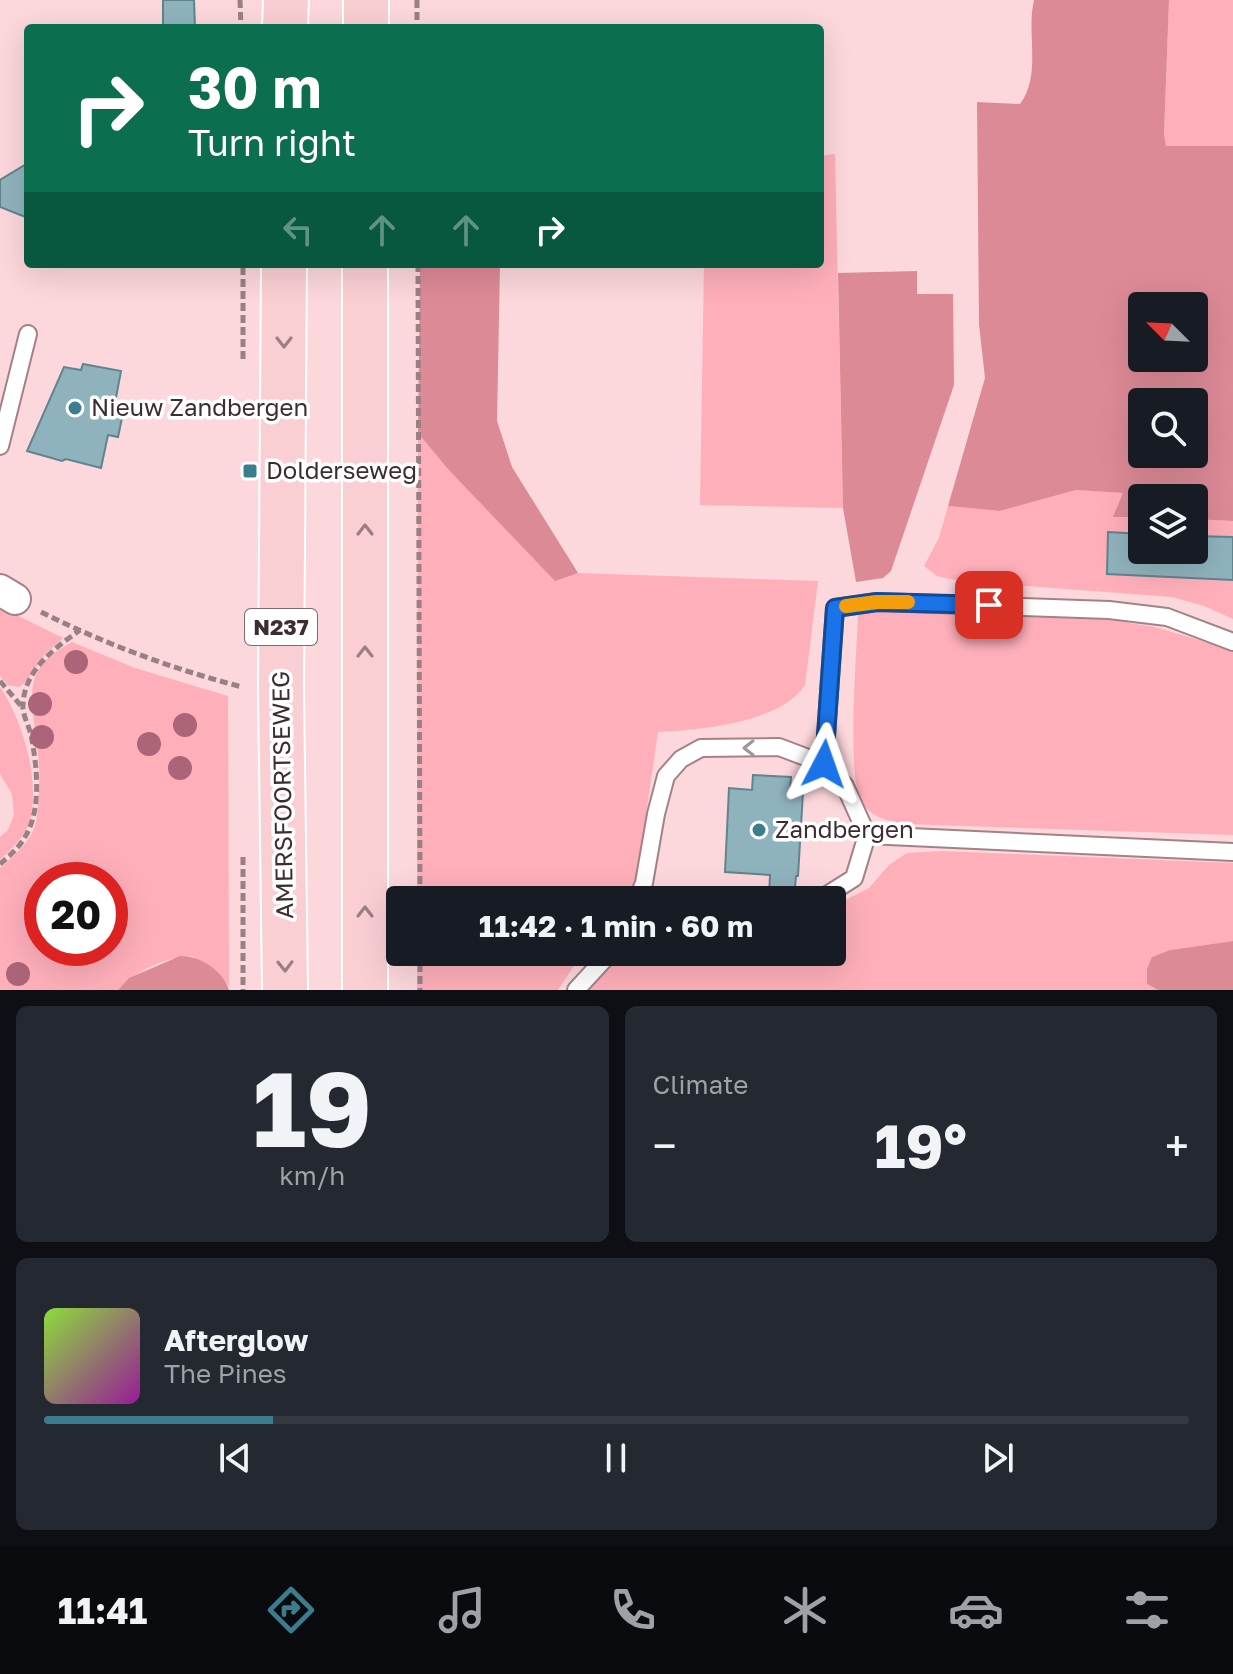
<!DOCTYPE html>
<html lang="en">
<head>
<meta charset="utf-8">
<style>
	:root { --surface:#171b24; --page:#242831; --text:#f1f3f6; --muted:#9ea1a6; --line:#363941; --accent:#3a7e8e }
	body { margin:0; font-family:"Golos Text",sans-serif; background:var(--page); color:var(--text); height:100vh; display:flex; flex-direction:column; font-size:30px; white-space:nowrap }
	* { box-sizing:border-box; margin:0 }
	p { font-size:26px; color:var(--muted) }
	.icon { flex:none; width:44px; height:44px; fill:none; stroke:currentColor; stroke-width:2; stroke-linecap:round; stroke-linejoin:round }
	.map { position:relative; height:990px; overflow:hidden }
	.details { display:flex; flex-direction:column; gap:16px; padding:16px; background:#0d0f14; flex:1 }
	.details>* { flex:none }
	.top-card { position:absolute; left:24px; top:24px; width:800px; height:244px; border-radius:8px; box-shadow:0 8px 32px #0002; background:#0b6e4f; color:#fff; overflow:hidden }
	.needle { width:52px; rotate:294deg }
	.fabs { position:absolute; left:1128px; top:292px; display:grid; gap:16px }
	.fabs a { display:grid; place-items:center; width:80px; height:80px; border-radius:8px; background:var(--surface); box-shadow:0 8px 32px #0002; font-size:40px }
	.speed { position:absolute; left:24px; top:862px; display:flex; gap:16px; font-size:40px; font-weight:700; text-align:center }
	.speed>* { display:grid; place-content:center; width:104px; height:104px; border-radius:50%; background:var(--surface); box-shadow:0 8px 32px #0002; line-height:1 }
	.speed .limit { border:12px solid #d22; background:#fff; color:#111 }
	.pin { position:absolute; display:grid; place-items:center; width:68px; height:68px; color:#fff; margin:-34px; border-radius:16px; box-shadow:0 4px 12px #0006 }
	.me { position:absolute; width:88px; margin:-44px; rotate:4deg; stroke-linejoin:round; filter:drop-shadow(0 0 6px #0008) }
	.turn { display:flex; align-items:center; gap:28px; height:168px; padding:0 32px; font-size:36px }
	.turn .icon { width:104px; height:104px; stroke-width:2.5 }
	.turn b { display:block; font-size:56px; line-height:68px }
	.lanes { display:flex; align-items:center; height:76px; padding:0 32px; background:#0003; justify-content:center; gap:40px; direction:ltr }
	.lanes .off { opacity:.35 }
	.big { font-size:60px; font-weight:700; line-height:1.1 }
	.details .widget { flex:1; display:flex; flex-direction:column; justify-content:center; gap:12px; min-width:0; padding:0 28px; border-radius:12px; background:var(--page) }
	.details .dial { align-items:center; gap:0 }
	.dial b { font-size:104px; line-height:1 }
	.song { display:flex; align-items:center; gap:24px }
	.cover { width:96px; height:96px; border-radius:12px; background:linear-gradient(135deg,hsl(90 70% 55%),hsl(300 70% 35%)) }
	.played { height:8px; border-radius:4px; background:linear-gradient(90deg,var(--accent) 20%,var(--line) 20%) }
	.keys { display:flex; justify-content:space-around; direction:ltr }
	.heat { display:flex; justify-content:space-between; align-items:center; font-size:44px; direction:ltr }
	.details .tiles { flex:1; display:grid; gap:16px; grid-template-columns:1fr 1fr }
	.widget:last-child { grid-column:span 2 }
	.trip { position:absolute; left:386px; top:886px; width:460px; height:80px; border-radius:8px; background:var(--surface); box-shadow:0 8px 32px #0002; font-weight:700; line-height:80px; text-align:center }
	.tabs { display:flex; height:128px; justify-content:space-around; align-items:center; background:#090b0e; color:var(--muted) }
	.tabs .icon { width:56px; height:56px }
	.tabs .selected { color:var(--accent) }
	.tabs b { font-size:36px; color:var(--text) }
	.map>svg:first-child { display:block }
</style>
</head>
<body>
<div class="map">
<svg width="1233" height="990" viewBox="0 0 1233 990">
	<rect width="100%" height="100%" fill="#fcd7dc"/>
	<g fill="#feafba" fill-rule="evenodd">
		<polygon points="1169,0 1233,0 1233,146 1166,146 1164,136"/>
		<polygon points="835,154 843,508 700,505 704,264 820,264 820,156"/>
		<path d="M 418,433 L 447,468 L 559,578 L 578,573 L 818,581 L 805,685 C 780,723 700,730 658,732 L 636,883 L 624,900 L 417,900 Z"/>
		<polygon points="1076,490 1123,493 1114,517 1142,517 1142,550 1194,550 1194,519 1233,521 1233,619 1204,606 1172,597 959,581 937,576 924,566 939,538 948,506 1000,511"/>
		<polygon points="0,607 63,638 45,654 26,682 19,687 8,685 0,676"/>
		<path d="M 870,611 L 1098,618 L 1155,627 L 1229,649 L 1233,652 L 1233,835 L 906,824 C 889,821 872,818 862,803 C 846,781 857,649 858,615 Z"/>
		<path d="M 72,642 L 135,668 L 228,696 L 229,986 L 216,971 L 192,956 C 167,956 135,971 118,990 L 0,990 L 0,868 C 12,857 26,846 33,831 C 37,823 37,815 38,806 C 40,784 40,760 36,737 C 30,692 24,667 72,642 ZM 42,880 L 110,880 L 110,948 L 42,948 Z"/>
		<path d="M 0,687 C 23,722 40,778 30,820 C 26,836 12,848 0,860 L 0,837 L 8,830 L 14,815 L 12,794 L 0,774 Z"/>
		<polygon points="942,851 1233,863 1233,941 1170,950 1152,957 1147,984 1158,990 585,990 606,969 634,952 832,952 832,907 869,888 889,865 907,853"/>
		<polygon points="417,952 583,952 558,990 417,990"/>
	</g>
	<g fill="#dc8a96" fill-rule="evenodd">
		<path d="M 1034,0 L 1169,0 L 1164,135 L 1166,146 L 1233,146 L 1233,521 L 1194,519 L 1194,498 L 1142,498 L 1142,517 L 1113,517 L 1123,493 L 1076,490 L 1000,511 L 948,506 L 985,378 L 979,324 L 977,102 L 1020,104 C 1042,74 1026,34 1034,0 ZM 1142,306 L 1194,306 L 1194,358 L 1142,358 ZM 1142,402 L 1194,402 L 1194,454 L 1142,454 Z"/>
		<polygon points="420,264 500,264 497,421 512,467 578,573 555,581 447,468 418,433"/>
		<polygon points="917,271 917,294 953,294 954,385 891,571 883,578 856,582 843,508 838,273"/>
		<polygon points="1233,941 1233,990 1158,990 1147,984 1147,969 1152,957 1170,950"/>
		<path d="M 180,956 C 200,955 223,971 229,990 L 118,990 L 129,978 Z"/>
	</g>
	<g fill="#8fb3bd" stroke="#61848d" stroke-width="2">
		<polygon points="163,0 194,0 195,28 163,28"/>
		<polygon points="28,163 28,218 0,207 0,180"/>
		<polygon points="83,364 121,371 115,403 125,404 118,437 108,435 101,468 66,459 62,461 27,451 64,367 81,370"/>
		<polygon points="1108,532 1142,534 1142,550 1194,550 1194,536 1233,537 1233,580 1107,574"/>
		<polygon points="753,775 791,777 790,792 803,792 798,876 796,876 794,898 769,896 770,875 725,872 729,788 752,790"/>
	</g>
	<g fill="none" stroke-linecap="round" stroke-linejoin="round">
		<g stroke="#a38286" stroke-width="20">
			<g id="lane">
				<polyline points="0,446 28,334"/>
				<polyline points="824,764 835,608 877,602 1109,610 1167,617 1233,642"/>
				<polyline points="867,835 1233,852"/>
				<polyline points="637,900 644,883 656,814 666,776 681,759 701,748 779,747 824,764 845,786 867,835 854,878 819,900"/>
				<polyline points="576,990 611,952"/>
			</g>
		</g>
		<g stroke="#a38286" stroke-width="34">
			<polyline id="street" points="0,590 15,599"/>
		</g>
		<g stroke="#fff" stroke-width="48">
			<g id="primary">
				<polyline points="285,28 286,0"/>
				<polyline points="366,28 366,0"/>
				<polyline points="284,264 281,688 285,990"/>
				<polyline points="365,990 365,264"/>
			</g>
		</g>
		<g stroke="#998084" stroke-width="5" stroke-dasharray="8 4" stroke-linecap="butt">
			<polyline points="240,0 241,28"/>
			<polyline points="417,0 417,28"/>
			<polyline points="418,264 420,900"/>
			<polyline points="243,359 243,264"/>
			<path d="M 41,612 C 105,644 173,669 242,687"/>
			<polyline points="0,681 22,707"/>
			<polyline points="243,857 243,990"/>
			<path d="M 0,864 C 9,856 19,848 25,837 C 42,810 37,765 31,735 C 29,726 22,714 23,705 C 24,670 55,648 80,630"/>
			<polyline points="420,952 420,990"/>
		</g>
		<use href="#lane" stroke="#fff" stroke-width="16"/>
		<use href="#street" stroke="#fff" stroke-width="30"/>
		<use href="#primary" stroke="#facfd4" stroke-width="44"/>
	</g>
	<g fill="#ac6478">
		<circle cx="76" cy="662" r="12"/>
		<circle cx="40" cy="704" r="12"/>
		<circle cx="185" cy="725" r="12"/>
		<circle cx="42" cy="737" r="12"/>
		<circle cx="149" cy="744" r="12"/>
		<circle cx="180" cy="768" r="12"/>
		<circle cx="18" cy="974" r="12"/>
	</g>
	<defs><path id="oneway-chevron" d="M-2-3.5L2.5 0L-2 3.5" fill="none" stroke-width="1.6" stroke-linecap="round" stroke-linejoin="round" transform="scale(2)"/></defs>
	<g stroke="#9b7e82">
		<use href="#oneway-chevron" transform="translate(284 342) rotate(90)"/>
		<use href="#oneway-chevron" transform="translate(365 530) rotate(-90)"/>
		<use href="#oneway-chevron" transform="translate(365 652) rotate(-90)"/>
		<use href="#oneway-chevron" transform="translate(365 912) rotate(-90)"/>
		<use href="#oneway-chevron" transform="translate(285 966) rotate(89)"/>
	</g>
	<use stroke="#9e9698" href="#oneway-chevron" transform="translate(749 748) rotate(179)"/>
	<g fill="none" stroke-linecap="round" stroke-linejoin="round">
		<g stroke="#114b97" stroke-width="20">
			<polyline id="route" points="824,764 835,608 877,602 989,605"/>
		</g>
		<use href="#route" stroke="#1a73e8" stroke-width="14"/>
		<polyline stroke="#f59e0b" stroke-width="14" points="846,606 877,602 908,602"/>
	</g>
	<g fill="#3a7e8e" stroke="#fff" stroke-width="3">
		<circle cx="75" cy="408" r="8"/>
		<rect x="242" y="463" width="16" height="16" rx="4"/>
		<circle cx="759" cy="830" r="8"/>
	</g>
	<g text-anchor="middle" stroke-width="7" stroke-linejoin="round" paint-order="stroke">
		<rect fill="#fff" stroke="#766d6e" stroke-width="2" x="245" y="609" width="72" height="36" rx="6"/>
		<g font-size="22" font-weight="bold" fill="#3c2e30">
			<text x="281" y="635">N237</text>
		</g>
		<g font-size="24" fill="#3c2e30" stroke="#fff" text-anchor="start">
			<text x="91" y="416">Nieuw Zandbergen</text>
			<text x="266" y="479">Dolderseweg</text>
			<text x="775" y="838">Zandbergen</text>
		</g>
		<g font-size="24" fill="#3c2e30" stroke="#fff">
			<text transform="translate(283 795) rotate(-91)" y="8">AMERSFOORTSEWEG</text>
		</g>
	</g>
</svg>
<div class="fabs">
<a><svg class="needle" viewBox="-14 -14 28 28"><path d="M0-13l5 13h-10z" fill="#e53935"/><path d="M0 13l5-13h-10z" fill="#9ea1a6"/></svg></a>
<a><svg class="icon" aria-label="search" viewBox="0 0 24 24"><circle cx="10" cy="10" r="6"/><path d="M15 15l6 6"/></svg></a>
<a><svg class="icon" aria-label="layers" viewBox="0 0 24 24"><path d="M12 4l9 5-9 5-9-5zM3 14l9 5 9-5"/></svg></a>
</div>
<div class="speed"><div class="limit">20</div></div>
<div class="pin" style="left:989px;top:605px;background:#d93025"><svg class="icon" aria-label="arrive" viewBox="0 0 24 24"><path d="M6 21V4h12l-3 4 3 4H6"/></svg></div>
<svg class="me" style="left:824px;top:764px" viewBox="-20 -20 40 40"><path d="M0-17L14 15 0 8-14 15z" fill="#1a73e8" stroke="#fff" stroke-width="4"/></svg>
<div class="trip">11:42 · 1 min · 60 m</div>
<div class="top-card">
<div class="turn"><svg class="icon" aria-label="right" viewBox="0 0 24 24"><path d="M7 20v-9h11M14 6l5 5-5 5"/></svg><div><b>30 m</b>Turn right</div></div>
<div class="lanes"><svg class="icon off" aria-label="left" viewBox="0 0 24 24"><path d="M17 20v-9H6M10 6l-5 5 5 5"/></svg><svg class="icon off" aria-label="ahead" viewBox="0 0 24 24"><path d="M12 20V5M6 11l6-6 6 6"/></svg><svg class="icon off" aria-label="ahead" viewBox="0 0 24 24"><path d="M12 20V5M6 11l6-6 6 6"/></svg><svg class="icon" aria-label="right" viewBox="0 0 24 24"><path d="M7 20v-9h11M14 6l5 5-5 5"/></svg></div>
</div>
</div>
<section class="details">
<div class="tiles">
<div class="widget dial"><b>19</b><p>km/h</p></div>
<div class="widget"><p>Climate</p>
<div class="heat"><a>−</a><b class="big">19°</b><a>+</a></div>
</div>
<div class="widget">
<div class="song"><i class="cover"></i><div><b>Afterglow</b><p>The Pines</p></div></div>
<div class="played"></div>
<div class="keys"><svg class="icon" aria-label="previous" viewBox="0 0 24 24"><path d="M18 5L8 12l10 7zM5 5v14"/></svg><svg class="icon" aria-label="pause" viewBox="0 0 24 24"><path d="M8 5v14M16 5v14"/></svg><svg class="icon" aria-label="next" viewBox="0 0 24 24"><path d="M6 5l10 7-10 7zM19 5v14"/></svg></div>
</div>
</div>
</section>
<nav class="tabs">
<b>11:41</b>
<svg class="icon selected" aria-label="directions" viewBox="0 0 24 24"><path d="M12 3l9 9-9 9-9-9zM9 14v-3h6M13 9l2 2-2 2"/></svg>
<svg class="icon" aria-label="music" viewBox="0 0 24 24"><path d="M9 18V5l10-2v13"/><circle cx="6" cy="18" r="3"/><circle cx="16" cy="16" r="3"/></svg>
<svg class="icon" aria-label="phone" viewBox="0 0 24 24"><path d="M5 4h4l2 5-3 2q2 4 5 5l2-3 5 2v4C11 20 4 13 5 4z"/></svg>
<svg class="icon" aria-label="climate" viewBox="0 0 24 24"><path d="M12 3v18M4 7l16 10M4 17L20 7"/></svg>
<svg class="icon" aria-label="car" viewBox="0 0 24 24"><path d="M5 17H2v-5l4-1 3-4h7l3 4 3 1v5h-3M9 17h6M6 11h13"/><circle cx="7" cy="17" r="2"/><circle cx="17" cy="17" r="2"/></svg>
<svg class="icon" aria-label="filters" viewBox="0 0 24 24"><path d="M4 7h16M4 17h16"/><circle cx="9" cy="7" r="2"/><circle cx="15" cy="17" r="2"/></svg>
</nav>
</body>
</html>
